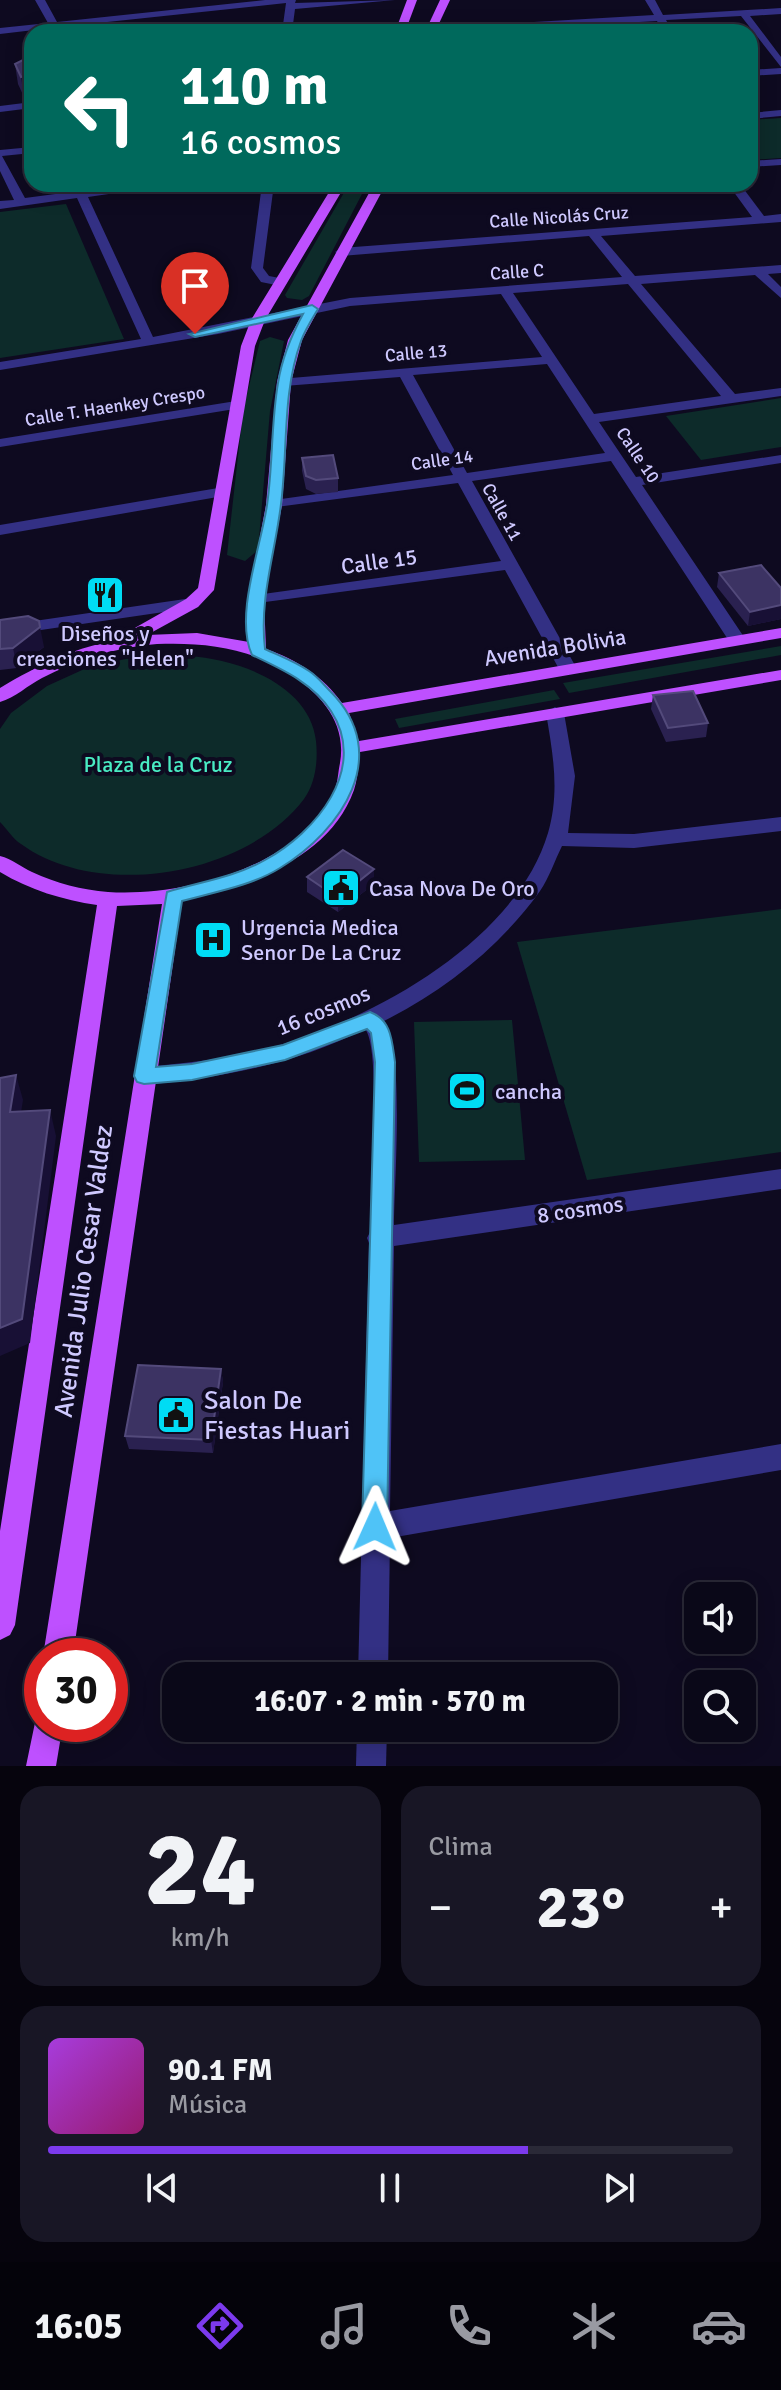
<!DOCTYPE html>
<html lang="es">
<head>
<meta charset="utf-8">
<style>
	:root { --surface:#0a0818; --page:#181625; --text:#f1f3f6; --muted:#999aa2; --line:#2a2937; --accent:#7c3aed }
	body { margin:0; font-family:Signika,sans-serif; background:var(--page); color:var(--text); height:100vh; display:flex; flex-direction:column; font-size:30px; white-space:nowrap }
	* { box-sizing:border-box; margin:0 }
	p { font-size:26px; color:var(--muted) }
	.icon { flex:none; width:44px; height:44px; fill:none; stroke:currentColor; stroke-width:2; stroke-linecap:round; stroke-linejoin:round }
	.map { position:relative; height:1766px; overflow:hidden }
	.side { display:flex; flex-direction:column; gap:20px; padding:20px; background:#06040d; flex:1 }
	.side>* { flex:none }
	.top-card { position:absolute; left:24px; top:24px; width:734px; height:168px; border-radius:24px; box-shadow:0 4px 20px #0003,0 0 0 2px var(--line); background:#00695c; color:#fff; overflow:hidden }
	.fabs { position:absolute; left:684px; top:1582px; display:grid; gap:16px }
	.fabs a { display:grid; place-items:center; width:72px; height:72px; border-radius:16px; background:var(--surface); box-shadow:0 4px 20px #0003,0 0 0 2px var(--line); font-size:40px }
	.speed { position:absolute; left:24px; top:1638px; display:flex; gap:16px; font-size:40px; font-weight:700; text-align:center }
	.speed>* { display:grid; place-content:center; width:104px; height:104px; border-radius:50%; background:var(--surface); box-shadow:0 4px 20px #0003,0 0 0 2px var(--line); line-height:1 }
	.speed .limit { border:12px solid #d22; background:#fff; color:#111 }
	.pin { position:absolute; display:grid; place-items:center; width:68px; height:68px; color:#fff; margin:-82px -34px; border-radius:50% 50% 50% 0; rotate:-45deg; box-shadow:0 0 8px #0007 }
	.pin .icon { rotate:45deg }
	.me { position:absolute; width:88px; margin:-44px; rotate:1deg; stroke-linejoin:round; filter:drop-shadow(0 0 6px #0008) }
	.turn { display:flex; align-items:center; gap:28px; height:168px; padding:0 24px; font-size:36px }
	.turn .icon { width:104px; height:104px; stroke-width:2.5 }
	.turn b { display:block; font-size:56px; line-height:68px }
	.big { font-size:60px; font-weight:800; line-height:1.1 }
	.side .widget { flex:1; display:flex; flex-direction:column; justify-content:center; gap:12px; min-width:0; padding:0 28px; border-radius:24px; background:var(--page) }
	.side .dial { align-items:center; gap:0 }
	.dial b { font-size:104px; line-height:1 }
	.song { display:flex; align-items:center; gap:24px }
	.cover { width:96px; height:96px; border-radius:12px; background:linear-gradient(135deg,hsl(280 70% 55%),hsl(320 70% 35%)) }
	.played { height:8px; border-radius:4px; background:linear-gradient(90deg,var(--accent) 70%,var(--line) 70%) }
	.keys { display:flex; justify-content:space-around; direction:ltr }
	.heat { display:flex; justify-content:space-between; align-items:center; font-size:44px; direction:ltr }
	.side .tiles { flex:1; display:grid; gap:20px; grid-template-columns:1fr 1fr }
	.widget:last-child { grid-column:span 2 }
	.trip { position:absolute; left:162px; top:1662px; width:456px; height:80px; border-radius:24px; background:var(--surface); box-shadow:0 4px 20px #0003,0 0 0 2px var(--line); font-weight:800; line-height:80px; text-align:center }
	.menu { display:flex; height:128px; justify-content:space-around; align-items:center; background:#04030a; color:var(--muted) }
	.menu .icon { width:56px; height:56px }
	.menu .current { color:var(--accent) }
	.menu b { font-size:36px; color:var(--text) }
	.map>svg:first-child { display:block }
</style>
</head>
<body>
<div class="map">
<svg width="781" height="1766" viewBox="0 0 781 1766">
	<rect width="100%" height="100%" fill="#0e0a20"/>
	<g fill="#0d2b2a">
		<polygon points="781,118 781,158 750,160 750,120"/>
		<polygon points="350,189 363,192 309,296 302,300 287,298 285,295 345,191"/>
		<polygon points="66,204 124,339 0,358 0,212"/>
		<polygon points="270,337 284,341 270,411 258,550 245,561 227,555 243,411 260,341"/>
		<polygon points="781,398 781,447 701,460 666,416"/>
		<polygon points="781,646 781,655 569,693 563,683"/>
		<path d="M 141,656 C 157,656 173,654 189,656 C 238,659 310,685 316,741 C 318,760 316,782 304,799 C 247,875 99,901 21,844 C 13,839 7,829 0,822 L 0,729 L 11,713 L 47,686 L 91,666 Z"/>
		<polygon points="554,690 560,699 399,728 395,719"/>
		<polygon points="781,909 781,1152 587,1180 517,942"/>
		<polygon points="512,1020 525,1160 419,1162 414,1022"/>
	</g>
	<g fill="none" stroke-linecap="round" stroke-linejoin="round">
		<g fill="#333084" fill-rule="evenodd">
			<polygon points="35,0 45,0 57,22 265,0 296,0 295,3 395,0 295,9 292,32 282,32 286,3 60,27 63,32 53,32 51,28 0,34 0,28 48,23"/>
			<polygon points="645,0 655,0 663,15 781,8 781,14 750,16 781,57 781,67 741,16 666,20 673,32 663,32 657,21 463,32 425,31 430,28 654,15"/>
			<polygon points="781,68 781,74 750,76 750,70"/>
			<polygon points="32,102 32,108 0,112 0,106"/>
			<polygon points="781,110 781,116 750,119 750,113"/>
			<path d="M 32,147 L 32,153 L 2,156 L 25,198 L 131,184 L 163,184 L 157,187 L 88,197 L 153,337 L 350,298 L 622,277 L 589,236 L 341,256 L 335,252 L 341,248 L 752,217 L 728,184 L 740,184 L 764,216 L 781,214 L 781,222 L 601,236 L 635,276 L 781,265 L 781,273 L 768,274 L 781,287 L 781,298 L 755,275 L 641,284 L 735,394 L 781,388 L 781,396 L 599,422 L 636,477 L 781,455 L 781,463 L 642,485 L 746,640 L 743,644 L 731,644 L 611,461 L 472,481 L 577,669 L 574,673 L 568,674 L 559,669 L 505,570 L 250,604 L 248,600 L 256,595 L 501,561 L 458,483 L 269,508 L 269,502 L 274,500 L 453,475 L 400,377 L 284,386 L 277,382 L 279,379 L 542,357 L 501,294 L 350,306 L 218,334 L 0,370 L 0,362 L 141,339 L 77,198 L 0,209 L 0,201 L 14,200 L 0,171 L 0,150 ZM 628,284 L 721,396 L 594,414 L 513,293 ZM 547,364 L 605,453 L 467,473 L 413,375 Z"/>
			<polygon points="781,159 781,165 750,167 750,161"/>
			<polygon points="262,184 274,184 263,268 269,276 285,279 287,282 281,286 261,282 251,268"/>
			<polygon points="349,184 395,187 487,184 481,187 395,193"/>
			<polygon points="236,401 243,405 241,408 0,447 0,439"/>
			<polygon points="224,487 229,489 229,495 0,535 0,525"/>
			<polygon points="192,598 198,599 200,603 198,607 0,636 0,626"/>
			<path d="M 555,707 L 564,713 L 575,776 L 568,833 L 634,834 L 781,817 L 781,831 L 634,848 L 562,846 C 555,860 549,878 540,891 C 500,947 445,990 384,1021 C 405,1045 394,1187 394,1225 L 781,1169 L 781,1189 L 394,1246 L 390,1511 L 781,1444 L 781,1470 L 390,1538 L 388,1676 L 358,1676 L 369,1243 L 367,1238 L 370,1232 C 370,1199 382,1048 365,1029 C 296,1064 221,1078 144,1085 L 136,1082 L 133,1076 L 136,1070 L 144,1067 C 186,1063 229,1059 270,1048 C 372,1020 516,941 548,833 C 560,792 553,754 546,713 Z"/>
			<polygon points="357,1728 387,1728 386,1766 356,1766"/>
		</g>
		<g fill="#be50ff" fill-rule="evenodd">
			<polygon points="407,0 417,0 405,32 395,32"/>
			<polygon points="440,0 450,0 435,32 425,32"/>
			<path d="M 334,184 L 346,184 L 265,320 L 255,346 L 214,590 L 198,607 L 147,635 L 197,633 L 249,642 L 248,600 L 266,505 L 277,382 L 288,340 L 374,184 L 386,184 L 302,340 L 291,382 L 282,505 L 264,600 L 266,649 C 296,659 324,677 342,703 L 781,628 L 781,638 L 349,713 L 359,741 L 781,670 L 781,680 L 360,752 C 358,764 358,778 354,790 C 329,860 247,885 182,901 L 73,1656 L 43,1656 L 162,904 L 117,906 L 15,1625 L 10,1635 L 0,1640 L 0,1531 L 97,905 C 63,900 30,890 0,872 L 0,856 C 12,859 21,867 32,872 C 56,883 82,890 108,892 C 184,897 299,867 334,792 C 338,783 338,772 340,763 C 347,723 321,694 290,674 C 250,648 205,642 157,644 C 117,647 77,660 42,678 C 28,685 15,698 0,702 L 0,688 C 38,665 78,646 122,639 L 124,634 L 186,599 L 198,588 L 241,346 L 251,320 Z"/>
			<polygon points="42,1711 42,1724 63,1724 56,1766 26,1766 37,1713"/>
		</g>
	</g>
	<g fill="#2a2150">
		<polygon points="32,57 32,94 24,97 18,84 15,64"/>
		<polygon points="302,458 338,478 338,492 316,494 306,489 302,471"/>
		<polygon points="719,573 781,588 781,619 748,626 717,587"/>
		<polygon points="0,620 44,647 17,668 0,670"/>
		<polygon points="653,695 708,723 706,737 666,742 651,709"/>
		<polygon points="307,877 374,884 338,912 307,892"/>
		<polygon points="221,1369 223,1382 213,1453 129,1449 125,1436"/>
	</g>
	<g fill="#181035">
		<polygon points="30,74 32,94 24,97 21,77"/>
		<polygon points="781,605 781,619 748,626 750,612"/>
		<polygon points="40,627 44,647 17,668 13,648"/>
		<polygon points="374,869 374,884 338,912 338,898"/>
		<polygon points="16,1075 23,1100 17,1137 10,1112"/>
		<polygon points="50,1110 56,1136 30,1343 0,1356 0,1328"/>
		<polygon points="221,1369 223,1382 213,1453 211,1440"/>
	</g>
	<g fill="#3c3363" stroke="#534a7b" stroke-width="2">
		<polygon points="29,57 32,57 32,74 21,77 15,64"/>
		<polygon points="333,455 338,478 316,480 306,476 302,458"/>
		<polygon points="761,565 781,588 781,605 750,612 719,573"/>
		<polygon points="28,616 39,621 40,627 13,648 0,649 0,620"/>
		<polygon points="693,691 708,723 668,728 653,695"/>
		<polygon points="343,850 374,869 338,898 307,877"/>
		<polygon points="16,1075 10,1112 50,1110 22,1319 0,1328 0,1078"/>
		<polygon points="138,1365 221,1369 211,1440 125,1436"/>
	</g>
	<path fill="#4fc3f7" stroke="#337fa1" stroke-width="2" d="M 312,305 L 318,309 C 312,319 305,330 301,341 C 282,393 288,451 281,504 C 275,554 259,599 265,649 C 280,656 296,662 309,671 C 317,676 324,685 331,692 C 393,755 342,830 280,868 C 251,886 215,892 182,901 L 156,1067 L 192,1064 L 283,1045 L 370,1012 C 392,1020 392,1042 395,1062 L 387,1527 L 384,1536 L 375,1540 L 366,1536 L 362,1527 L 375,1062 L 371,1033 L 367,1029 L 285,1060 L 192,1080 L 144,1084 L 137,1082 L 134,1076 L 167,892 C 200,882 235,877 265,860 C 315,833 369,769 331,711 C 312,682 281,669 252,655 C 234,616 261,547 267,505 C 273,464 271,423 278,383 C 282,358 291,336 303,314 L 195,337 L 189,334 Z"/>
	<defs>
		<g id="restaurant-square" transform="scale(2)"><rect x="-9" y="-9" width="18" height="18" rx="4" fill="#00dcf4" stroke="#0e0a20"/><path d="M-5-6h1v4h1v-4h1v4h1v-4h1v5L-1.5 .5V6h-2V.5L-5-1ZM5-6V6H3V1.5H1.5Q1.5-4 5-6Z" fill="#111"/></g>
		<g id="civic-square" transform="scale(2)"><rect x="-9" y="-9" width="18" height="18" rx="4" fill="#00dcf4" stroke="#0e0a20"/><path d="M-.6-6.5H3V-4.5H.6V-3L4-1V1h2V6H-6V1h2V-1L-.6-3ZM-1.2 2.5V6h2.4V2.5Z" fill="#111"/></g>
		<g id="hospital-square" transform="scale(2)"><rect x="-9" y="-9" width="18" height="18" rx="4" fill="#00dcf4" stroke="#0e0a20"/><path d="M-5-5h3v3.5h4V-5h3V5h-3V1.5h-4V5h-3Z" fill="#111"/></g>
		<g id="stadium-square" transform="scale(2)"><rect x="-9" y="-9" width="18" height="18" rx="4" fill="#00dcf4" stroke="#0e0a20"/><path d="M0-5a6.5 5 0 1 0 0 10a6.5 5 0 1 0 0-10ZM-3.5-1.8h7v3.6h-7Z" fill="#111"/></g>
	</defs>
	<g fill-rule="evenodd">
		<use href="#restaurant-square" x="105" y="595"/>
		<use href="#civic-square" x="341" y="888"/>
		<use href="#hospital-square" x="213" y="940"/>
		<use href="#stadium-square" x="467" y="1091"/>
		<use href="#civic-square" x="176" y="1415"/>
	</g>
	<g text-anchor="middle" stroke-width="8" stroke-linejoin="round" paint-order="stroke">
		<g font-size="18" fill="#cfc9ff" stroke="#0e0a20">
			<text transform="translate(559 217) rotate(-4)" y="6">Calle Nicolás Cruz</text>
			<text transform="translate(517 272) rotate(-4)" y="6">Calle C</text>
			<text transform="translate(416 353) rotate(-5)" y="6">Calle 13</text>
			<text transform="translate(115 406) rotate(-9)" y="6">Calle T. Haenkey Crespo</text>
			<text transform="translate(638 455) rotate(56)" y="6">Calle 10</text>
			<text transform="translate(442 460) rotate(-8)" y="6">Calle 14</text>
			<text transform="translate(502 512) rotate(61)" y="6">Calle 11</text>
		</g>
		<g font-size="22" fill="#cfc9ff" stroke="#0e0a20">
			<text transform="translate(379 561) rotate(-8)" y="8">Calle 15</text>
			<text transform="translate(555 647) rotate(-9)" y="8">Avenida Bolivia</text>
			<text transform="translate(323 1010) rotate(-22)" y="8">16 cosmos</text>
			<text transform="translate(580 1209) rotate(-8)" y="8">8 cosmos</text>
		</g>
		<g font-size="22" fill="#cfc9ff" stroke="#0e0a20" text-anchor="start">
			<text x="105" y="641" text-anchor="middle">Diseños y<tspan x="105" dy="25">creaciones "Helen"</tspan></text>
			<text x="369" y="896">Casa Nova De Oro</text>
			<text x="241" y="935">Urgencia Medica<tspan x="241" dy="25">Senor De La Cruz</tspan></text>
			<text x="495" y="1099">cancha</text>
		</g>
		<g font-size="22" fill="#49ebc3" stroke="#0e0a20">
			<text x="158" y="772">Plaza de la Cruz</text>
		</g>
		<g font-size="26" fill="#cfc9ff" stroke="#0e0a20">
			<text transform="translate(83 1271) rotate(-82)" y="9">Avenida Julio Cesar Valdez</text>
		</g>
		<g font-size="26" fill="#cfc9ff" stroke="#0e0a20" text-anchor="start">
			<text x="204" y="1409">Salon De<tspan x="204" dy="30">Fiestas Huari</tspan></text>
		</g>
	</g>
</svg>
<div class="fabs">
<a><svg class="icon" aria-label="sound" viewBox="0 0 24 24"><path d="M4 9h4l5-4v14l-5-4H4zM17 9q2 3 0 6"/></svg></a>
<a><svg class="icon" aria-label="search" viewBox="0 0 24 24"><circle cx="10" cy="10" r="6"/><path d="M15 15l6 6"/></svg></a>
</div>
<div class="speed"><div class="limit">30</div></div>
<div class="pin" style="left:195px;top:334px;background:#d93025"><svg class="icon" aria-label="arrive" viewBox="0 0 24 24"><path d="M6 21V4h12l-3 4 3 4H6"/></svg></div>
<svg class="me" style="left:375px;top:1527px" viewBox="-20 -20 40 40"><path d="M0-17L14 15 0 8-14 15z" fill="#4fc3f7" stroke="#fff" stroke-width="4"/></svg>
<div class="trip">16:07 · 2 min · 570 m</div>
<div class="top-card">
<div class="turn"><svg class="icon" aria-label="left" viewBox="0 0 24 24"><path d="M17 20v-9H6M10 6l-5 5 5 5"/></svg><div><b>110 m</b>16 cosmos</div></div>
</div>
</div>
<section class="side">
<div class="tiles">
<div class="widget dial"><b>24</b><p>km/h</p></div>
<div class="widget"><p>Clima</p>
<div class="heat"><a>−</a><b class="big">23°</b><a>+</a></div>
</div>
<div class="widget">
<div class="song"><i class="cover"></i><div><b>90.1 FM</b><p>Música</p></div></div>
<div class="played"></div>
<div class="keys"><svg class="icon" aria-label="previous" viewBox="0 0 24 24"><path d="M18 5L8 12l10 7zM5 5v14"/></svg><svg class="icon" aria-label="pause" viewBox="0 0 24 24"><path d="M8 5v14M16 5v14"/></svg><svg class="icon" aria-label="next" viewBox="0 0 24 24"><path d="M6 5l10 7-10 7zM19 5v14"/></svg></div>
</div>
</div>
</section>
<nav class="menu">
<b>16:05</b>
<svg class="icon current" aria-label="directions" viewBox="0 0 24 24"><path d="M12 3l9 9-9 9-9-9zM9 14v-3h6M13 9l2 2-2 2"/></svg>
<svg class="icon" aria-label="music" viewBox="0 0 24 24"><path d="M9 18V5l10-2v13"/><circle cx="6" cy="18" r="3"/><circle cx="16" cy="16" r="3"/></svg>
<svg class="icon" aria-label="phone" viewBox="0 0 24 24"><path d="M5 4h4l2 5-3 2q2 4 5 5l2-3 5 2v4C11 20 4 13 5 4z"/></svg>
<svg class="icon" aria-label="climate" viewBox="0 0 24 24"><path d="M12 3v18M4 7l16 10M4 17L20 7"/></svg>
<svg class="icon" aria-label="car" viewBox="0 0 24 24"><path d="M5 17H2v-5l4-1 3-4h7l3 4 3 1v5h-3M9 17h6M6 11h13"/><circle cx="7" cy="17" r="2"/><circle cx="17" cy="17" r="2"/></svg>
</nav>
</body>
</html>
